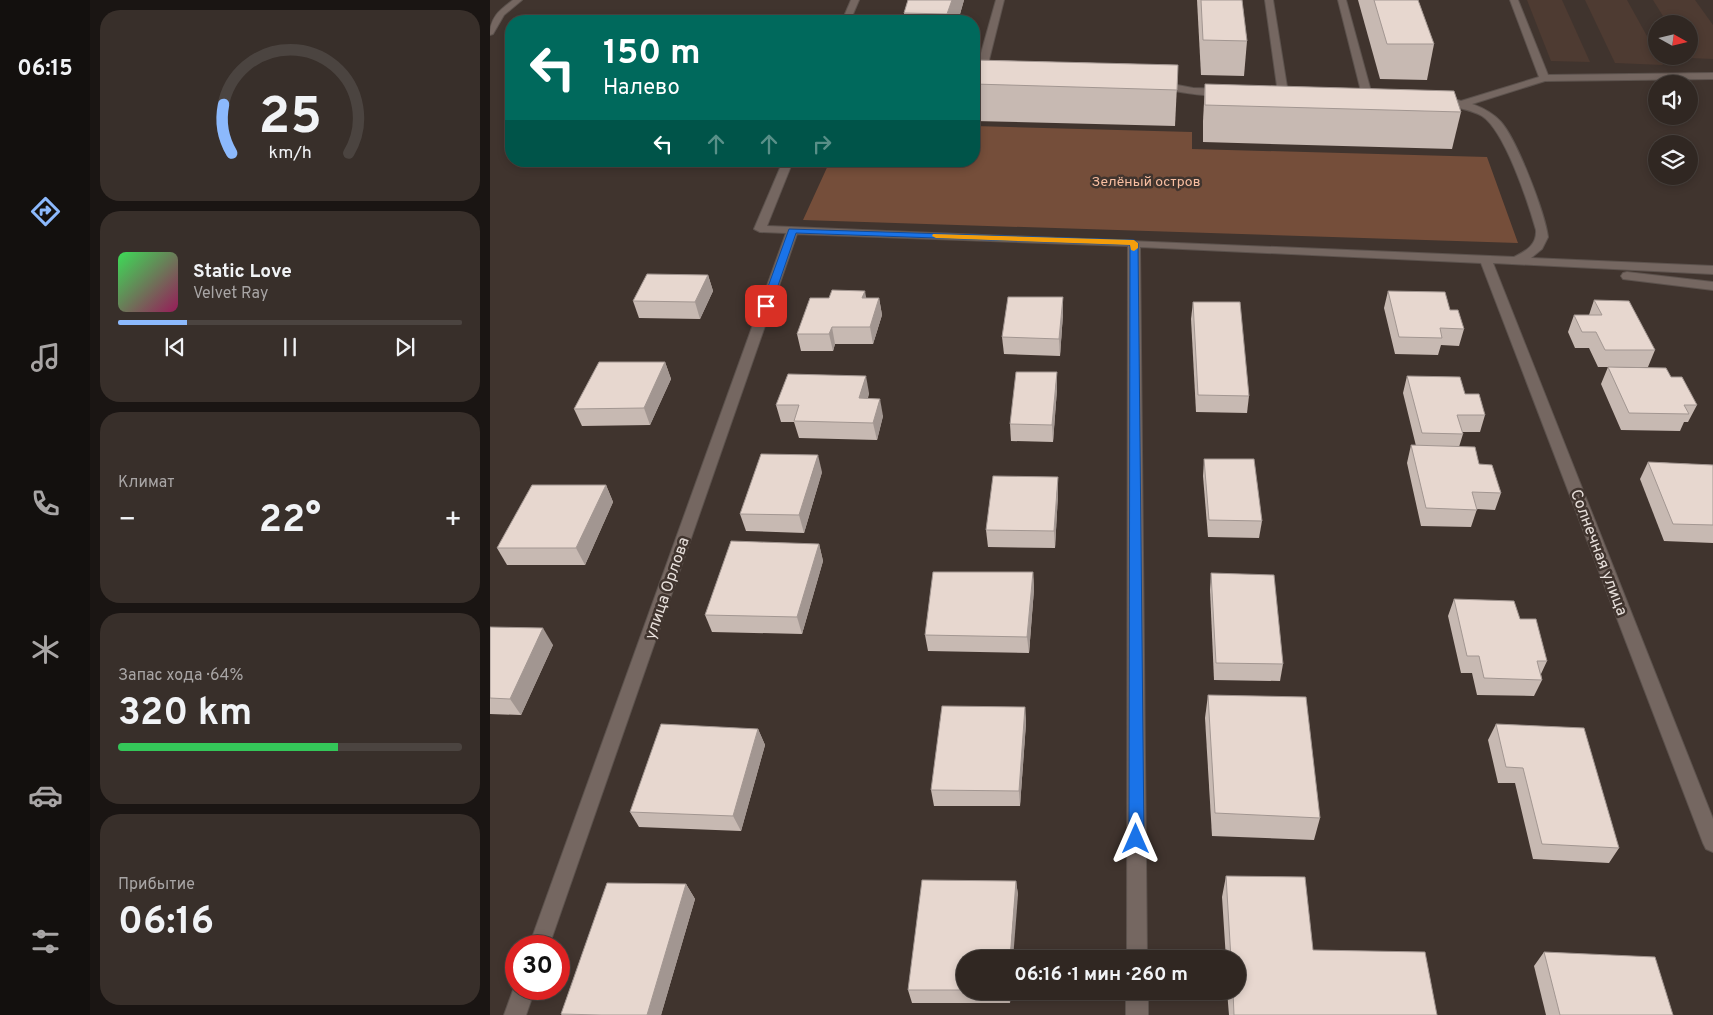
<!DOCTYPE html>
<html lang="ru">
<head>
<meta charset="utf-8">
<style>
	:root { --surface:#302722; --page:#382f2a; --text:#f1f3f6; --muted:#a8a5a5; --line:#4b4440; --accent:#8cb9fc }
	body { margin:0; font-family:Overpass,sans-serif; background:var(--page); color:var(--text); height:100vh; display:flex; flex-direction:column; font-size:19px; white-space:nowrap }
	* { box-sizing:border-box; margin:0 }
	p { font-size:16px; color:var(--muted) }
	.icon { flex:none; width:28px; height:28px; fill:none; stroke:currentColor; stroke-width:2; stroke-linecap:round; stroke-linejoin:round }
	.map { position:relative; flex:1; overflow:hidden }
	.details { display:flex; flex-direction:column; gap:10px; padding:10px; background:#1a1513; width:400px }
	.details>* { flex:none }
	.hud { position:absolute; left:15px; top:15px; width:475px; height:152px; border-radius:20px; box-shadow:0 2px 8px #0003,0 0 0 1px var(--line); background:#00695c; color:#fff; overflow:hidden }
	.needle { width:32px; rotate:98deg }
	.tools { position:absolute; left:1158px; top:15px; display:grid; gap:10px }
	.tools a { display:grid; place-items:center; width:50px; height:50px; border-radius:50%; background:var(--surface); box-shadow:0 2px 8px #0003,0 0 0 1px var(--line); font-size:25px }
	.speed { position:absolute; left:15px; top:935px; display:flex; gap:10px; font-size:25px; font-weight:700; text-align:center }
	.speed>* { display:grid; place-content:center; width:65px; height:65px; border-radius:50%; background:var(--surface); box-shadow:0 2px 8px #0003,0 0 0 1px var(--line); line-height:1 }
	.speed .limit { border:8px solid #d22; background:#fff; color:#111 }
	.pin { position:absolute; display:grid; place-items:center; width:42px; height:42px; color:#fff; margin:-21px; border-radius:10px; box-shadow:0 2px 8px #0006 }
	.me { position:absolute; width:55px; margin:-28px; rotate:0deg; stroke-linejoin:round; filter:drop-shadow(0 0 4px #0008) }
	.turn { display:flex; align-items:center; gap:18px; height:105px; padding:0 15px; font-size:22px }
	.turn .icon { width:65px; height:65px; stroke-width:2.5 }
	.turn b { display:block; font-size:35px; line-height:42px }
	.lanes { display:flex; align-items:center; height:48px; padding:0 15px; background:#0003; justify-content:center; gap:25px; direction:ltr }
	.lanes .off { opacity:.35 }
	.big { font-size:38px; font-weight:700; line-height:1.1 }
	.details .tile { flex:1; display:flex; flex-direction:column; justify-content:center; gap:8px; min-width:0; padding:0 18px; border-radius:20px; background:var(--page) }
	.details .dial { align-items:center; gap:0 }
	.dial svg { height:130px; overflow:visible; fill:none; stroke:var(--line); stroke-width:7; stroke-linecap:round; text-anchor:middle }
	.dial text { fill:var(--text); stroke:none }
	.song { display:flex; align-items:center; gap:15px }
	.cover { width:60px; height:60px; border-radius:8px; background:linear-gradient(135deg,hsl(130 70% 55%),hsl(330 70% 35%)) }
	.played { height:5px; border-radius:2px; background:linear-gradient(90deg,var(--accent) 20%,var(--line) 20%) }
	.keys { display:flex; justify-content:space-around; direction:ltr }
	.heat { display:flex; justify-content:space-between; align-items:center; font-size:28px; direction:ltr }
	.charge { height:8px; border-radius:4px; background:linear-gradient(90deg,#34c759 64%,var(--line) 0) }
	.trip { position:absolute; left:466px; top:950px; width:290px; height:50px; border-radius:25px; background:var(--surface); box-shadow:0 2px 8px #0003,0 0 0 1px var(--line); font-weight:700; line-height:50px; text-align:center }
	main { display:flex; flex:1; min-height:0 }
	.menu { display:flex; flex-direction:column; width:90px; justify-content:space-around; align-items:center; background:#13100e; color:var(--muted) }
	.menu .icon { width:35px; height:35px }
	.menu .current { color:var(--accent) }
	.menu b { font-size:22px; color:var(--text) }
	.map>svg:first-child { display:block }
</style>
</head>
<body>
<main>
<nav class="menu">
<b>06:15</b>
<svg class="icon current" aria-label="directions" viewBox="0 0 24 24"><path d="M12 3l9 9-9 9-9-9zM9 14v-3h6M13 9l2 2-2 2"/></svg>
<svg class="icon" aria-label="music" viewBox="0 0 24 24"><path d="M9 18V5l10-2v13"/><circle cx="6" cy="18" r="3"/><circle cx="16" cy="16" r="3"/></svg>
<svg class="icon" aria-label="phone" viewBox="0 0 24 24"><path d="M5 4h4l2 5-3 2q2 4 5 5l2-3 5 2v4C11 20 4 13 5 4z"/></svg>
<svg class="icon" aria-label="climate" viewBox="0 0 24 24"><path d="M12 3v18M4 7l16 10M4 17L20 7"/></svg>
<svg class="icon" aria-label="car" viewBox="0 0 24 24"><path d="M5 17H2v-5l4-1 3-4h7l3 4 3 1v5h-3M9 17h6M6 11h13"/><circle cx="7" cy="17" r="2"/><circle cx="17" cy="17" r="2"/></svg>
<svg class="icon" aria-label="filters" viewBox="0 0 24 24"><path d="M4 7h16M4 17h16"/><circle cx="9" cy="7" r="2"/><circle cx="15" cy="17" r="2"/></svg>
</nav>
<section class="details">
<div class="tile dial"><svg viewBox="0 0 100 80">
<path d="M14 69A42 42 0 1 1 86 69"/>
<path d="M14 69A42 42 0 0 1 9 39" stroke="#8cb9fc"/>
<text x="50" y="56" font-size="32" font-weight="700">25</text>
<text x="50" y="72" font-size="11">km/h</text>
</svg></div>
<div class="tile">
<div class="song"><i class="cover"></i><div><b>Static Love</b><p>Velvet Ray</p></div></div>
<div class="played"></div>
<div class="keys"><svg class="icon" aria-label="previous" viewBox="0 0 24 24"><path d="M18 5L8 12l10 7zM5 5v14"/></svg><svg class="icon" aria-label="pause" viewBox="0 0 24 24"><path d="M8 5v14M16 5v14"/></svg><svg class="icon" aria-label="next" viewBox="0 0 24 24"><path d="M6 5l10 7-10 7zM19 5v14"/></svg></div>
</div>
<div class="tile"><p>Климат</p>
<div class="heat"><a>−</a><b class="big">22°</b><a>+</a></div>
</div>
<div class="tile"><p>Запас хода · 64%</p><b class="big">320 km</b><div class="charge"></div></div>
<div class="tile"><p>Прибытие</p><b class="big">06:16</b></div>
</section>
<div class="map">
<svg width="1223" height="1015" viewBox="0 0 1223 1015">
	<rect width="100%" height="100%" fill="#40342e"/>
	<g fill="#4e3b32">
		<polygon points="1037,0 1072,0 1100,62 1061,61"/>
		<polygon points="1095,0 1137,0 1173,65 1125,63"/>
		<polygon points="1163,0 1205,0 1223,25 1223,59 1200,58 1199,24 1178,24"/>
	</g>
	<polygon fill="#754e3a" points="484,126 702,132 702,149 997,157 1028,243 313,220 340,161 484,161"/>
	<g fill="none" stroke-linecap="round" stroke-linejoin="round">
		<g stroke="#5c524d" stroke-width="2">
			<g id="minor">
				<path d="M 23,0 L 32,0 L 14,15 L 3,34 L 0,35 C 0,17 10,10 23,0 Z"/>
				<polygon points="361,0 369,0 360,21 352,21"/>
				<polygon points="506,0 514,0 498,64 493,67 488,64"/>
				<polygon points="775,0 783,0 798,93 793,96 788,93"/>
				<polygon points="848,0 856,0 882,95 880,97 872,95"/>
				<path d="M 1020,0 L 1028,0 L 1058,75 L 1223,73 L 1223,79 L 1055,81 L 982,104 C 993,108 1003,113 1011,122 C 1027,140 1055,213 1058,237 L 1052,249 L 1041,258 L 1223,266 L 1223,274 L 1003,263 L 1223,819 L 1223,852 L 1216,849 L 1213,843 L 991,263 L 650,247 L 657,959 L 637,959 L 638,246 L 307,234 L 59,946 L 39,946 L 296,233 L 270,232 L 264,229 L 293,161 L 303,161 L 277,226 L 1024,257 C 1036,251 1047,245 1046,230 C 1038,202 1015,131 992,116 C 979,108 955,107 945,98 L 950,95 L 971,101 L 1049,77 Z"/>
				<path d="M 666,81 L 703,88 L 735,89 L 740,92 C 729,101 677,90 663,86 L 663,82 Z"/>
				<polygon points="1137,272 1223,282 1223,290 1133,279 1131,276 1133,273"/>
				<polygon points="26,982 26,989 45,989 36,1015 14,1015"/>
				<rect x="636" y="991" width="22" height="24"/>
			</g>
		</g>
		<use href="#minor" fill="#756761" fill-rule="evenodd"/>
	</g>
	<g fill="#c7b9b2">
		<polygon points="418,0 474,0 468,21 415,21 414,13"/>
		<polygon points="707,0 752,0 757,41 754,76 711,75"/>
		<polygon points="868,0 928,0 944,44 937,80 890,79"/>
		<polygon points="484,60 688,65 685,126 484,121"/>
		<polygon points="715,84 971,112 962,149 713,142 713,121"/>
		<polygon points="218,275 223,291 210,319 149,318 143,301"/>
		<polygon points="898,291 960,310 974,329 969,346 951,345 948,355 905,354 894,308"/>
		<polygon points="573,297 573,314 570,356 514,354 512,337"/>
		<polygon points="339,298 389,298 392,315 383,344 345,344 343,351 311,351 307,334"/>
		<polygon points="1104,300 1165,350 1158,367 1108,367 1099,348 1085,348 1078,332 1084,315 1099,315"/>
		<polygon points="703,302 759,396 757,413 706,412 701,319"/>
		<polygon points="175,362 181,379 160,425 92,426 84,409"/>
		<polygon points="1118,367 1181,377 1207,405 1198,422 1194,422 1190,431 1131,430 1111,384"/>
		<polygon points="917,376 975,394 995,415 990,432 972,432 973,434 969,447 989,464 1011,493 1005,510 987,509 981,527 931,526 917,463 921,445 926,446 913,393"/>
		<polygon points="567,389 563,442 521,441 520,424"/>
		<polygon points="379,393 378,398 393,416 387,440 309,438 304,422 291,422 286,405"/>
		<polygon points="714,459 772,521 769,538 718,537 713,476"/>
		<polygon points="1158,462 1223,465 1223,543 1174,541 1150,479"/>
		<polygon points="332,472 314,533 256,531 250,514"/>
		<polygon points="116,485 123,502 95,565 17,565 7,548"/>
		<polygon points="568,494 565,548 498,547 496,530"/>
		<polygon points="329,544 333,561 312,634 222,632 215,615"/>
		<polygon points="543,572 544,589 539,653 438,651 435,635"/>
		<polygon points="721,573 793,664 790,681 724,680 720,590"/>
		<polygon points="964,599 1030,619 1057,661 1051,674 1052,680 1044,696 987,695 982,673 971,673 958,616"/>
		<polygon points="0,627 63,645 31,715 0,714"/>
		<polygon points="718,695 830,818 824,840 722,836 715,718"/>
		<polygon points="535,707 536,723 530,806 444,806 441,790"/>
		<polygon points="1006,724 1129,848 1119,863 1043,859 1025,783 1008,783 998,740"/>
		<polygon points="268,729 275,745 251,831 149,827 140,812"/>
		<polygon points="736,876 823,950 947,1015 739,1015 737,991 748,991 748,959 736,959 732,897"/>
		<polygon points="526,881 528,895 475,959 475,991 521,991 520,1003 422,1003 418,990"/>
		<polygon points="196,884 205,899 171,1015 72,1015 71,1014"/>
		<polygon points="1054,952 1183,1015 1056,1015 1044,966"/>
	</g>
	<g fill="#a29691">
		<polygon points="462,0 474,0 468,21 458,21 457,14"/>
		<polygon points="218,275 223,291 210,319 205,302"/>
		<polygon points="375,291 378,308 372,298"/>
		<polygon points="573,297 573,314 570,356 569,339"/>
		<polygon points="389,298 392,315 383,344 380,327"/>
		<polygon points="342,327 345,344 343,351 339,334"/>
		<polygon points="175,362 181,379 160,425 154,408"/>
		<polygon points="567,372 567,389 563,442 562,425"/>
		<polygon points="376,376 379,393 373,415 369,398"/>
		<polygon points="390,399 393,416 387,440 383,423"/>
		<polygon points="328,455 332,472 314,533 309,515"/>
		<polygon points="568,477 568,494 565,548 564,531"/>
		<polygon points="116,485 123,502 95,565 86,548"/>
		<polygon points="329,544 333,561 312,634 307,617"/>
		<polygon points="543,572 544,589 539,653 537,637"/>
		<polygon points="53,628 63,645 31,715 20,699"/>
		<polygon points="535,707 536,723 530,806 529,791"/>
		<polygon points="268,729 275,745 251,831 243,816"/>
		<polygon points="526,881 528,895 523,959 520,959"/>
		<polygon points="196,884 205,899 171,1015 157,1015"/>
		<polygon points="518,991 521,991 520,1003"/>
	</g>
	<g fill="#e7d7cf" stroke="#a29691">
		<polygon points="418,0 462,0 457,14 414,13"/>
		<polygon points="711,0 752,0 757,41 713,40"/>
		<polygon points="884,0 928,0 944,44 897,44"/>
		<polygon points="484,60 688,65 687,90 484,84"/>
		<polygon points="715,84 964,91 971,112 715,105"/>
		<polygon points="157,274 218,275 205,302 143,301"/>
		<polygon points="342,290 375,291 372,298 389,298 380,327 342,327 339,334 307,334 320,298 339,298"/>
		<polygon points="898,291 955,292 960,310 968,310 974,329 950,328 952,338 909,337"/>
		<polygon points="518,297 573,297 569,339 512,337"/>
		<polygon points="1104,300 1139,301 1165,350 1115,350 1106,332 1092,332 1084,315 1112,315"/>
		<polygon points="703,302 750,302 759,396 708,395"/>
		<polygon points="109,362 175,362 154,408 84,409"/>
		<polygon points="1118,367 1176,368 1181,377 1192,377 1207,405 1194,405 1199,414 1139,413"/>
		<polygon points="526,372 567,372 562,425 520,424"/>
		<polygon points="298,374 376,376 369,398 390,399 383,423 304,421 309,405 286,405"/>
		<polygon points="917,376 970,377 975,394 989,394 995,415 967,415 973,434 932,433"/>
		<polygon points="921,445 985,447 989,464 1002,465 1011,493 982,492 987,510 936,508"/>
		<polygon points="271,454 328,455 309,515 250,514"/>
		<polygon points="714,459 764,459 772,521 719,520"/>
		<polygon points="1158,462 1223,465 1223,525 1183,524"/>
		<polygon points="503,476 568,477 564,531 496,530"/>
		<polygon points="42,485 116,485 86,548 7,548"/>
		<polygon points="241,541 329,544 307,617 215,615"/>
		<polygon points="443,572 543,572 537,637 435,635"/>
		<polygon points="721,573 784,575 793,664 726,663"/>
		<polygon points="964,599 1024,601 1030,619 1046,619 1057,661 1047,661 1052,680 994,678 989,656 977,656"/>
		<polygon points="0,627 53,628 20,699 0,698"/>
		<polygon points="718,695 816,697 830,818 725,813"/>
		<polygon points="452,706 535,707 529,791 441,790"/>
		<polygon points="171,724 268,729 243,816 140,812"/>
		<polygon points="1006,724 1094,728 1129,848 1052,844 1033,768 1016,767"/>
		<polygon points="736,876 815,877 823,950 935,952 947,1015 744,1015 743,991 748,991 748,959 741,959"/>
		<polygon points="432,880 526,881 520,959 475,959 475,990 418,990"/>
		<polygon points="117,883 196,884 157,1015 111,1015 71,1014"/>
		<polygon points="1054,952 1165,957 1183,1015 1070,1015"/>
	</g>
	<polygon fill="#1a73e8" stroke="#114b97" points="299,229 644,240 648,243 654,839 652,844 646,846 641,844 639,839 640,245 306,233 281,306 273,308 271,306"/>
	<polygon fill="#f59e0b" points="443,234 644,240 648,243 648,248 644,251 641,250 640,245 446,238 442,236"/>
	<g text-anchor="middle" stroke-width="5" stroke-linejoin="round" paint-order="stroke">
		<g font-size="14" fill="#f8bea1" stroke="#40342e">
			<text x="656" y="186">Зелёный остров</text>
		</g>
		<g font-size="16" fill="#e8e0dc" stroke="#40342e">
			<text transform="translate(1110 552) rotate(69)" y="6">Солнечная улица</text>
			<text transform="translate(176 588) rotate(-71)" y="6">улица Орлова</text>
		</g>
	</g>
</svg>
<div class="tools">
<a><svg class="needle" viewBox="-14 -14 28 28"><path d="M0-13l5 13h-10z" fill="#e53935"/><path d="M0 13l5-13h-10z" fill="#a8a5a5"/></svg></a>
<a><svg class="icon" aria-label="sound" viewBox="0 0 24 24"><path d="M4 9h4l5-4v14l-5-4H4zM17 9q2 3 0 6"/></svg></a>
<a><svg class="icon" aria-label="layers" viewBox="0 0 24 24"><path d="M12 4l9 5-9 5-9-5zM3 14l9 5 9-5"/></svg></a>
</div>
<div class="speed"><div class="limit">30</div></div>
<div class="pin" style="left:276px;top:306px;background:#d93025"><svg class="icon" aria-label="arrive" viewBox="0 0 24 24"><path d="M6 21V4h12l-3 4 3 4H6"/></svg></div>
<svg class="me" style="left:646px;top:839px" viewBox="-20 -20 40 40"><path d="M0-17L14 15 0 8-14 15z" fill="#1a73e8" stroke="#fff" stroke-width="4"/></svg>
<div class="trip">06:16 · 1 мин · 260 m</div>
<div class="hud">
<div class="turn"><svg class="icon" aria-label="left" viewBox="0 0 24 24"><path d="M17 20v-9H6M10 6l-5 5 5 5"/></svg><div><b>150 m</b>Налево</div></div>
<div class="lanes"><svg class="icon" aria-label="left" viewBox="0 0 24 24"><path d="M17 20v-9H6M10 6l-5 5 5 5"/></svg><svg class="icon off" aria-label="ahead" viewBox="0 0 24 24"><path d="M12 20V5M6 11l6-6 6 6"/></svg><svg class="icon off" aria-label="ahead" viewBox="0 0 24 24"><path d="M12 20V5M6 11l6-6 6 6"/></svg><svg class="icon off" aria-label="right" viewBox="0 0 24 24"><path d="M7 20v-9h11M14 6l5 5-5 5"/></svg></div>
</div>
</div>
</main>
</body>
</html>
